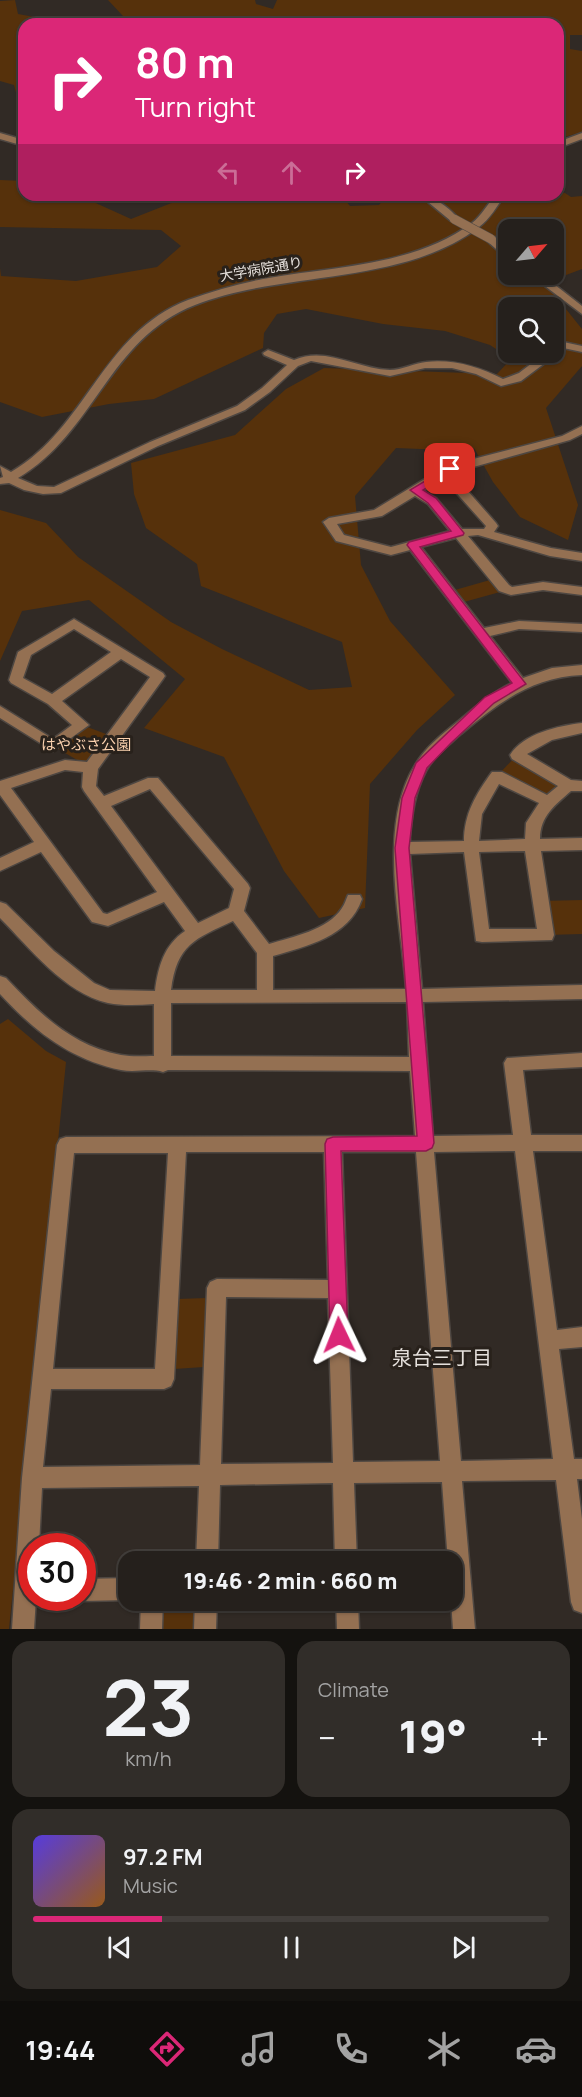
<!DOCTYPE html>
<html lang="en">
<head>
<meta charset="utf-8">
<style>
	:root { --surface:#25201c; --page:#312d29; --text:#f1f3f6; --muted:#a3a3a3; --line:#423e3b; --accent:#db2777 }
	body { margin:0; font-family:Manrope,"Noto Sans JP",sans-serif; background:var(--page); color:var(--text); height:100vh; display:flex; flex-direction:column; font-size:22px; white-space:nowrap }
	* { box-sizing:border-box; margin:0 }
	p { font-size:20px; color:var(--muted) }
	.icon { flex:none; width:33px; height:33px; fill:none; stroke:currentColor; stroke-width:2; stroke-linecap:round; stroke-linejoin:round }
	.map { position:relative; height:1629px; overflow:hidden }
	.side { display:flex; flex-direction:column; gap:12px; padding:12px; background:#14120f; flex:1 }
	.side>* { flex:none }
	.guide { position:absolute; left:18px; top:18px; width:546px; height:183px; border-radius:18px; box-shadow:0 2px 4px #0004,0 0 0 2px var(--line); background:#db2777; color:#fff; overflow:hidden }
	.needle { width:39px; rotate:62deg }
	.controls { position:absolute; left:498px; top:219px; display:grid; gap:12px }
	.controls a { display:grid; place-items:center; width:66px; height:66px; border-radius:12px; background:var(--surface); box-shadow:0 2px 4px #0004,0 0 0 2px var(--line); font-size:30px }
	.speed { position:absolute; left:18px; top:1533px; display:flex; gap:12px; font-size:30px; font-weight:700; text-align:center }
	.speed>* { display:grid; place-content:center; width:78px; height:78px; border-radius:50%; background:var(--surface); box-shadow:0 2px 4px #0004,0 0 0 2px var(--line); line-height:1 }
	.speed .limit { border:9px solid #d22; background:#fff; color:#111 }
	.pin { position:absolute; display:grid; place-items:center; width:51px; height:51px; color:#fff; margin:-26px; border-radius:12px; box-shadow:0 3px 9px #0006 }
	.me { position:absolute; width:66px; margin:-33px; rotate:358deg; stroke-linejoin:round; filter:drop-shadow(0 0 4px #0008) }
	.turn { display:flex; align-items:center; gap:21px; height:126px; padding:0 18px; font-size:27px }
	.turn .icon { width:78px; height:78px; stroke-width:2.5 }
	.turn b { display:block; font-size:42px; line-height:51px }
	.lanes { display:flex; align-items:center; height:57px; padding:0 18px; background:#0003; justify-content:center; gap:30px; direction:ltr }
	.lanes .off { opacity:.35 }
	.big { font-size:45px; font-weight:800; line-height:1.1 }
	.side .tile { flex:1; display:flex; flex-direction:column; justify-content:center; gap:9px; min-width:0; padding:0 21px; border-radius:18px; background:var(--page) }
	.side .dial { align-items:center; gap:0 }
	.dial b { font-size:78px; line-height:1 }
	.song { display:flex; align-items:center; gap:18px }
	.cover { width:72px; height:72px; border-radius:9px; background:linear-gradient(135deg,hsl(250 70% 55%),hsl(30 70% 35%)) }
	.played { height:6px; border-radius:3px; background:linear-gradient(90deg,var(--accent) 25%,var(--line) 25%) }
	.keys { display:flex; justify-content:space-around; direction:ltr }
	.heat { display:flex; justify-content:space-between; align-items:center; font-size:33px; direction:ltr }
	.side .tiles { flex:1; display:grid; gap:12px; grid-template-columns:1fr 1fr }
	.tile:last-child { grid-column:span 2 }
	.trip { position:absolute; left:118px; top:1551px; width:345px; height:60px; border-radius:18px; background:var(--surface); box-shadow:0 2px 4px #0004,0 0 0 2px var(--line); font-weight:800; line-height:60px; text-align:center }
	.dock { display:flex; height:96px; justify-content:space-around; align-items:center; background:#0f0d0b; color:var(--muted) }
	.dock .icon { width:42px; height:42px }
	.dock .current { color:var(--accent) }
	.dock b { font-size:27px; color:var(--text) }
	.map>svg:first-child { display:block }
</style>
</head>
<body>
<div class="map">
<svg width="582" height="1629" viewBox="0 0 582 1629">
	<rect width="100%" height="100%" fill="#312a25"/>
	<g fill="#56310b" fill-rule="evenodd">
		<polygon points="15,0 18,14 51,20 55,24 24,24 24,123 14,85 0,81 0,1"/>
		<polygon points="108,0 255,0 256,4 273,9 277,0 582,0 582,35 570,35 570,49 582,51 582,132 558,139 558,24 127,24 123,16"/>
		<path d="M 0,180 L 24,181 L 24,195 L 78,195 L 131,219 L 174,202 L 204,195 L 341,195 L 350,206 L 379,205 L 388,195 L 484,195 L 509,201 L 534,195 L 565,193 L 571,197 L 582,196 L 582,269 L 545,283 L 582,329 L 582,366 L 546,408 L 578,505 L 568,540 L 520,517 L 493,482 L 474,448 L 446,450 L 396,448 L 355,496 L 361,565 L 390,621 L 455,695 L 417,730 L 370,784 L 365,908 L 319,918 L 284,871 L 224,757 L 144,728 L 185,679 L 89,600 L 22,611 L 0,661 L 0,510 L 46,523 L 78,557 L 171,622 L 222,649 L 309,690 L 352,687 L 342,642 L 201,586 L 197,564 L 146,528 L 134,494 L 131,463 L 235,435 L 286,389 L 324,368 L 497,374 L 511,359 L 490,345 L 445,331 L 383,324 L 306,309 L 277,314 L 264,333 L 263,348 L 154,399 L 109,404 L 42,417 L 0,402 L 0,268 L 1,276 L 76,281 L 157,267 L 181,246 L 161,230 L 0,227 ZM 508,230 L 554,230 L 554,274 L 508,274 ZM 508,308 L 554,308 L 554,352 L 508,352 Z"/>
		<polygon points="490,580 500,592 464,602 455,590"/>
		<polygon points="82,725 114,737 91,768 53,746"/>
		<polygon points="517,755 568,785 549,802 497,776"/>
		<polygon points="582,900 582,934 546,935 541,901"/>
		<polygon points="8,1019 46,1051 66,1062 9,1629 0,1629 0,1024"/>
		<polygon points="207,1298 204,1367 174,1369 178,1299"/>
		<polygon points="164,1601 199,1601 198,1629 162,1629"/>
	</g>
	<g fill="none" stroke-linecap="round" stroke-linejoin="round">
		<g stroke="#4e4742" stroke-width="3">
			<g id="minor">
				<polygon points="0,133 24,140 24,146 0,139"/>
				<polygon points="582,133 582,139 558,148 558,142"/>
				<path d="M 345,195 L 372,195 C 366,200 351,200 345,195 Z"/>
				<path d="M 414,195 C 433,195 446,205 459,219 L 451,221 L 428,202 Z"/>
				<path d="M 495,195 L 505,195 C 497,206 490,219 479,227 C 402,286 284,270 195,305 C 108,339 95,433 18,478 L 37,486 L 54,487 L 150,442 L 237,406 L 262,388 L 287,365 L 264,355 L 263,353 L 268,350 L 294,360 C 326,346 357,369 390,370 C 402,370 414,363 426,362 C 454,359 479,367 503,379 L 519,373 L 536,360 L 536,352 L 546,352 L 545,363 L 521,381 L 501,386 L 476,374 L 452,368 L 425,368 L 390,376 L 311,361 L 298,366 L 270,392 L 245,410 L 158,446 L 61,493 L 43,494 L 24,490 L 9,483 L 0,484 L 0,478 L 3,477 L 0,466 L 11,472 C 87,428 101,334 188,300 C 213,291 237,284 263,279 C 333,266 412,267 472,223 C 481,216 488,204 495,195 Z"/>
				<polygon points="487,237 495,237 508,249 508,257 504,256 487,241"/>
				<polygon points="529,274 541,274 582,306 582,314"/>
				<polygon points="554,340 582,346 582,352 554,346"/>
				<path d="M 582,426 L 582,434 L 570,440 L 452,473 L 496,523 L 498,526 L 494,532 L 551,548 L 582,553 L 582,561 L 550,556 L 478,535 L 468,536 L 509,585 L 512,587 L 543,582 L 582,587 L 582,595 L 543,590 L 511,595 L 499,591 L 456,538 L 421,547 L 484,628 L 519,621 L 582,624 L 582,632 L 519,629 L 490,636 L 523,678 L 552,668 L 582,665 L 582,675 C 532,677 498,703 461,734 C 449,745 434,756 426,771 C 415,792 412,814 410,837 L 410,842 L 464,841 C 464,814 476,794 492,772 L 502,772 L 547,795 L 558,786 L 512,759 L 510,755 C 524,733 558,726 582,723 L 582,733 L 552,740 L 527,754 L 571,780 L 582,781 L 582,791 L 571,791 C 555,805 540,816 540,839 L 582,838 L 582,850 L 541,851 L 554,935 L 552,940 L 482,942 L 476,941 L 464,852 L 410,854 L 422,989 L 582,985 L 582,999 L 423,1002 L 433,1136 L 513,1135 L 504,1063 L 507,1058 L 582,1053 L 582,1067 L 523,1070 L 531,1135 L 582,1135 L 582,1151 L 533,1151 L 557,1330 L 582,1327 L 582,1347 L 559,1349 L 574,1459 L 582,1459 L 582,1479 L 577,1479 L 582,1519 L 582,1613 L 574,1610 L 571,1602 L 556,1480 L 462,1481 L 475,1629 L 453,1629 L 451,1600 L 453,1600 L 453,1562 L 448,1562 L 442,1482 L 354,1483 L 357,1562 L 335,1562 L 333,1483 L 220,1485 L 218,1562 L 196,1562 L 199,1486 L 42,1488 L 39,1546 L 32,1546 L 32,1598 L 36,1598 L 34,1629 L 12,1629 L 22,1478 L 57,1145 L 60,1139 L 66,1137 L 415,1136 L 410,1071 L 168,1070 L 163,1072 C 150,1068 135,1073 121,1070 C 71,1060 34,1031 0,994 L 0,976 L 6,978 C 39,1013 72,1046 121,1055 C 132,1057 144,1056 154,1056 L 154,1004 C 139,1005 123,1006 108,1003 C 64,993 30,948 0,918 L 0,902 L 6,904 L 54,951 L 94,983 L 110,990 L 155,991 C 158,967 164,945 185,931 L 164,902 L 108,926 L 92,922 L 41,852 L 0,871 L 0,858 L 34,842 L 0,795 L 0,781 L 65,760 L 87,762 L 150,677 L 121,659 L 62,701 L 89,725 L 53,751 L 0,718 L 0,706 L 53,739 L 72,725 L 48,704 L 11,683 L 9,680 L 18,652 L 74,619 L 163,673 L 165,676 L 163,679 L 98,769 L 96,786 L 104,796 L 148,778 L 158,778 L 248,884 L 250,888 L 244,911 L 269,944 C 292,937 328,930 342,908 C 345,904 346,899 348,895 L 360,895 L 362,899 C 349,937 307,946 273,956 L 273,990 L 406,989 C 401,921 377,826 415,765 C 425,748 441,735 456,723 C 474,708 491,693 512,683 L 410,550 L 391,555 L 336,541 L 323,522 L 329,518 L 374,510 L 446,466 L 562,436 ZM 443,478 L 486,526 L 484,529 L 462,529 L 436,498 L 423,491 ZM 415,496 L 428,504 L 450,531 L 391,547 L 344,535 L 337,524 L 382,516 ZM 74,629 L 111,652 L 52,694 L 23,678 L 31,655 ZM 65,770 L 83,772 L 82,787 L 84,791 L 157,892 L 107,914 L 103,913 L 11,788 ZM 499,784 L 539,803 L 526,823 L 525,839 L 479,841 L 482,814 ZM 150,789 L 234,889 L 229,908 L 198,923 L 111,806 ZM 525,851 L 537,929 L 489,929 L 479,852 ZM 233,921 L 257,953 L 257,990 L 171,990 C 177,944 195,939 233,921 ZM 407,1002 L 409,1057 L 171,1056 L 171,1003 ZM 515,1151 L 553,1459 L 461,1461 L 434,1152 ZM 186,1152 L 324,1152 L 328,1280 L 217,1279 L 210,1282 L 207,1288 L 200,1465 L 43,1467 L 51,1389 L 164,1389 L 171,1386 L 174,1379 ZM 342,1152 L 416,1152 L 440,1461 L 353,1462 ZM 74,1153 L 168,1153 L 155,1369 L 53,1369 ZM 226,1297 L 328,1298 L 333,1463 L 221,1464 Z"/>
				<polygon points="129,1578 129,1600 82,1601 74,1598 82,1598 82,1579"/>
				<polygon points="141,1600 163,1600 162,1629 140,1629"/>
				<polygon points="195,1600 217,1600 216,1629 194,1629"/>
				<polygon points="336,1600 358,1600 359,1629 337,1629"/>
			</g>
		</g>
		<use href="#minor" fill="#947052" fill-rule="evenodd"/>
		<g stroke="#4e4742" stroke-width="10" stroke-linecap="butt">
			<polyline id="minor-bridge" points="454,219 491,239"/>
		</g>
		<use href="#minor-bridge" stroke="#947052" stroke-width="9"/>
	</g>
	<polygon fill="#db2777" stroke="#8e194d" stroke-width="1.5" points="450,466 454,467 454,472 423,490 436,498 464,533 463,535 420,547 526,684 494,703 451,743 427,768 415,798 409,848 434,1143 432,1148 426,1151 341,1151 348,1335 345,1341 339,1343 333,1341 330,1335 325,1144 327,1139 333,1137 417,1136 395,848 402,798 416,763 485,697 512,683 407,545 409,542 451,531 428,503 410,490"/>
	<g text-anchor="middle" stroke-width="6" stroke-linejoin="round" paint-order="stroke">
		<g font-size="14" fill="#e5e0dc" stroke="#28211b">
			<text transform="translate(261 269) rotate(-10)" y="5">大学病院通り</text>
		</g>
		<g font-size="15" fill="#fcd2af" stroke="#28211b">
			<text x="86" y="750">はやぶさ公園</text>
		</g>
		<g font-size="20" fill="#e5e0dc" stroke="#28211b">
			<text x="442" y="1365">泉台三丁目</text>
		</g>
	</g>
</svg>
<div class="controls">
<a><svg class="needle" viewBox="-14 -14 28 28"><path d="M0-13l5 13h-10z" fill="#e53935"/><path d="M0 13l5-13h-10z" fill="#a3a3a3"/></svg></a>
<a><svg class="icon" aria-label="search" viewBox="0 0 24 24"><circle cx="10" cy="10" r="6"/><path d="M15 15l6 6"/></svg></a>
</div>
<div class="speed"><div class="limit">30</div></div>
<div class="pin" style="left:450px;top:469px;background:#d93025"><svg class="icon" aria-label="arrive" viewBox="0 0 24 24"><path d="M6 21V4h12l-3 4 3 4H6"/></svg></div>
<svg class="me" style="left:339px;top:1335px" viewBox="-20 -20 40 40"><path d="M0-17L14 15 0 8-14 15z" fill="#db2777" stroke="#fff" stroke-width="4"/></svg>
<div class="trip">19:46 · 2 min · 660 m</div>
<div class="guide">
<div class="turn"><svg class="icon" aria-label="right" viewBox="0 0 24 24"><path d="M7 20v-9h11M14 6l5 5-5 5"/></svg><div><b>80 m</b>Turn right</div></div>
<div class="lanes"><svg class="icon off" aria-label="left" viewBox="0 0 24 24"><path d="M17 20v-9H6M10 6l-5 5 5 5"/></svg><svg class="icon off" aria-label="ahead" viewBox="0 0 24 24"><path d="M12 20V5M6 11l6-6 6 6"/></svg><svg class="icon" aria-label="right" viewBox="0 0 24 24"><path d="M7 20v-9h11M14 6l5 5-5 5"/></svg></div>
</div>
</div>
<section class="side">
<div class="tiles">
<div class="tile dial"><b>23</b><p>km/h</p></div>
<div class="tile"><p>Climate</p>
<div class="heat"><a>−</a><b class="big">19°</b><a>+</a></div>
</div>
<div class="tile">
<div class="song"><i class="cover"></i><div><b>97.2 FM</b><p>Music</p></div></div>
<div class="played"></div>
<div class="keys"><svg class="icon" aria-label="previous" viewBox="0 0 24 24"><path d="M18 5L8 12l10 7zM5 5v14"/></svg><svg class="icon" aria-label="pause" viewBox="0 0 24 24"><path d="M8 5v14M16 5v14"/></svg><svg class="icon" aria-label="next" viewBox="0 0 24 24"><path d="M6 5l10 7-10 7zM19 5v14"/></svg></div>
</div>
</div>
</section>
<nav class="dock">
<b>19:44</b>
<svg class="icon current" aria-label="directions" viewBox="0 0 24 24"><path d="M12 3l9 9-9 9-9-9zM9 14v-3h6M13 9l2 2-2 2"/></svg>
<svg class="icon" aria-label="music" viewBox="0 0 24 24"><path d="M9 18V5l10-2v13"/><circle cx="6" cy="18" r="3"/><circle cx="16" cy="16" r="3"/></svg>
<svg class="icon" aria-label="phone" viewBox="0 0 24 24"><path d="M5 4h4l2 5-3 2q2 4 5 5l2-3 5 2v4C11 20 4 13 5 4z"/></svg>
<svg class="icon" aria-label="climate" viewBox="0 0 24 24"><path d="M12 3v18M4 7l16 10M4 17L20 7"/></svg>
<svg class="icon" aria-label="car" viewBox="0 0 24 24"><path d="M5 17H2v-5l4-1 3-4h7l3 4 3 1v5h-3M9 17h6M6 11h13"/><circle cx="7" cy="17" r="2"/><circle cx="17" cy="17" r="2"/></svg>
</nav>
</body>
</html>
